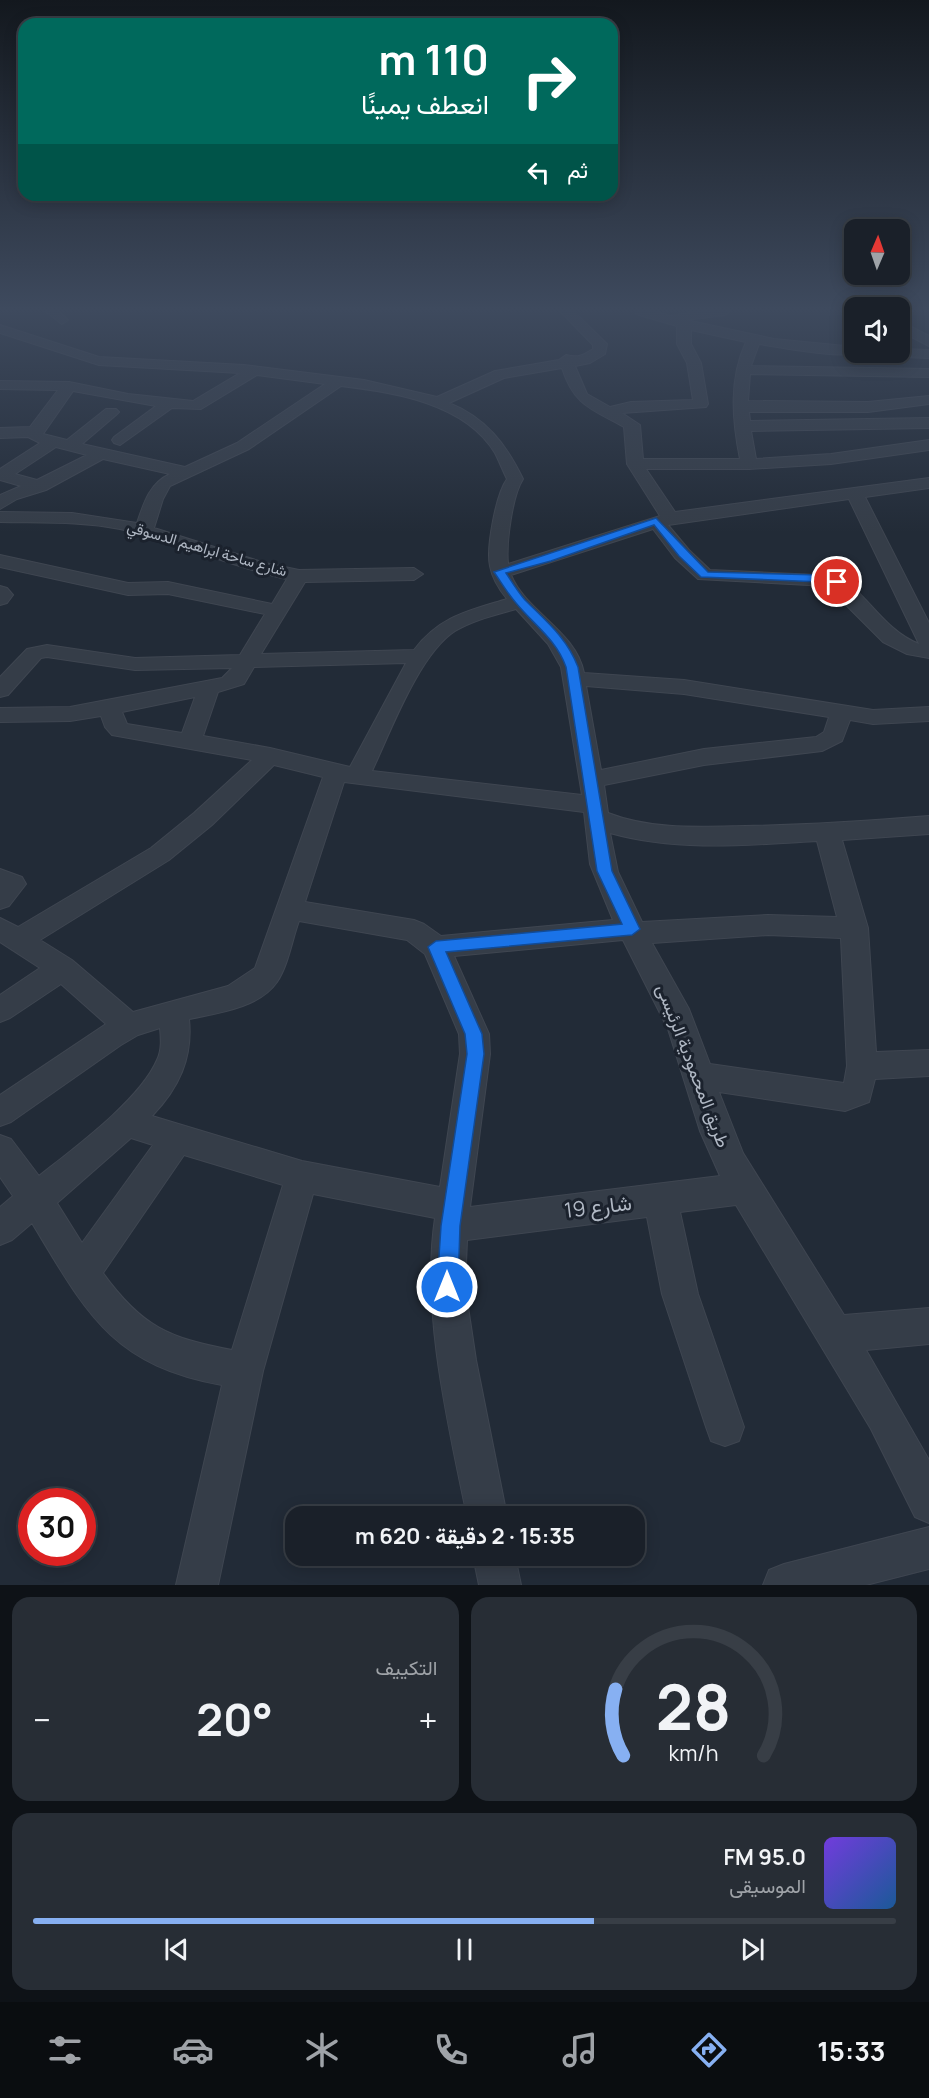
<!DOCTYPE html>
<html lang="ar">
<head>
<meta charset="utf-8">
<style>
	:root { --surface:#1a2029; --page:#272d35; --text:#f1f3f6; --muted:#9fa3a8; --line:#383e46; --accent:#87b0f2 }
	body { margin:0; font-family:Manrope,Vazirmatn,sans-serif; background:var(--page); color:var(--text); direction:rtl; height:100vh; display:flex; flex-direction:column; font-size:22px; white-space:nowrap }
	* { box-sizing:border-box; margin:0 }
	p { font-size:20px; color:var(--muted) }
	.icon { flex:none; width:33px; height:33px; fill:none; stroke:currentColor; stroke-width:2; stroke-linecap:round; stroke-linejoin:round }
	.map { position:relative; height:1585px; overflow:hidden; direction:ltr }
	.details { display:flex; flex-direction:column; gap:12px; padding:12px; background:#0e1217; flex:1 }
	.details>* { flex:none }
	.hud { position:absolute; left:18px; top:18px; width:600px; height:183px; border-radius:18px; box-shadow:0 3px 15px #0003,0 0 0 2px var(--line); direction:rtl; background:#00695c; color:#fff; overflow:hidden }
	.needle { width:39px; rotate:2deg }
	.fabs { position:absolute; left:844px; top:219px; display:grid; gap:12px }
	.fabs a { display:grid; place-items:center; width:66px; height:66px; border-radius:12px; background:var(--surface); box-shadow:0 3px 15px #0003,0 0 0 2px var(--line); font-size:30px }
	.speed { position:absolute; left:18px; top:1488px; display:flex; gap:12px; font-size:30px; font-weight:700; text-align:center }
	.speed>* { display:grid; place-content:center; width:78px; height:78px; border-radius:50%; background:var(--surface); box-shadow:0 3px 15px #0003,0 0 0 2px var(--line); line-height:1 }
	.speed .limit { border:9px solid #d22; background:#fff; color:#111 }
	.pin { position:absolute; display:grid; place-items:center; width:51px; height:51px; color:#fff; margin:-26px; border:3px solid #fff; border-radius:50%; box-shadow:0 2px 6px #0007 }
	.me { position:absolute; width:66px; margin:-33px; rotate:0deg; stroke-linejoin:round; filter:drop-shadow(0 0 4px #0008) }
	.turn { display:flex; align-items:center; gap:21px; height:126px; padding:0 30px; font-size:27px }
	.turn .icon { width:78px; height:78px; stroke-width:2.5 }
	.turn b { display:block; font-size:42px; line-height:51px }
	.then { display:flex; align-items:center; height:57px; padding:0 30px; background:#0003; gap:12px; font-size:22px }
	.big { font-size:45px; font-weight:700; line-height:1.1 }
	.details .widget { flex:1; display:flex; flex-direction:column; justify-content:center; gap:9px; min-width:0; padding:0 21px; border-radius:18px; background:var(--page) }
	.details .dial { align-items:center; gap:0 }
	.dial svg { height:156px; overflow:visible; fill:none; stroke:var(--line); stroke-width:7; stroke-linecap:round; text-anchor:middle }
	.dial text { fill:var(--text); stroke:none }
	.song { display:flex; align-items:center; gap:18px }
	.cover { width:72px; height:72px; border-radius:9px; background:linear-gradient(135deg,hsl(260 70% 55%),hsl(210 70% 35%)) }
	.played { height:6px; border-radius:3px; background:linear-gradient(90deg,var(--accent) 65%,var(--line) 65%) }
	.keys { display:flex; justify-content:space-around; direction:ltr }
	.heat { display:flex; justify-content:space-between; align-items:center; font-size:33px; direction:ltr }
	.details .tiles { flex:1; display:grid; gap:12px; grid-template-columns:1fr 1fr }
	.widget:last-child { grid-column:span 2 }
	.trip { position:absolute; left:285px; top:1506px; width:360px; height:60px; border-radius:18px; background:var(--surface); box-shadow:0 3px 15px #0003,0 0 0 2px var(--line); font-weight:700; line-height:60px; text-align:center; direction:rtl }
	.dock { display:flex; height:96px; justify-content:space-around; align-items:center; background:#0a0d10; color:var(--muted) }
	.dock .icon { width:42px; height:42px }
	.dock .current { color:var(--accent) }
	.dock b { font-size:27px; color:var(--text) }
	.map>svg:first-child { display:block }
</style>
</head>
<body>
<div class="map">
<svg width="929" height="1585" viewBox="0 0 929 1585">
	<rect width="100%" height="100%" fill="#222b37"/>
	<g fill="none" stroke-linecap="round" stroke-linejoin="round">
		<g stroke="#3f4651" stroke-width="2">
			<g id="minor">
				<polygon points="45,311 58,311 68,320 62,324"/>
				<path d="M 560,311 L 573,311 L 607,344 L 605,354 L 590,363 L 575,366 L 587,394 L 610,407 L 631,402 L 693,400 L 687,363 L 677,344 L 677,326 L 636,314 L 635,311 L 653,311 L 670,316 L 700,311 L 731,311 L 725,315 L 686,320 L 774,339 L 855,347 L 855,352 L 861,352 C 847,360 778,347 759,344 L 751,366 L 929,369 L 929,377 L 750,374 L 748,401 L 868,402 L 929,396 L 929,404 L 868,412 L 749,412 L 750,421 L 929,418 L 929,428 L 751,431 L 756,459 L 831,454 L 929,440 L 929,450 L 831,464 L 749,469 L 646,469 L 675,512 L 929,478 L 929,488 L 865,497 L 929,623 L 929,658 L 907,654 L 883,642 L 827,586 L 698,579 L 675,558 L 653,529 L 511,575 C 526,612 576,631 584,673 L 684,680 L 873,710 L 929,707 L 929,721 L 873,724 L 850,720 L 842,741 L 822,751 L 704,765 L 604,785 L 608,813 C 652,830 699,827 745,826 C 806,825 868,821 929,816 L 929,834 L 842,840 L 868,928 L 876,1052 L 929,1050 L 929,1076 L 875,1079 L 869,1102 L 845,1111 L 719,1092 L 743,1153 L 844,1315 L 929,1308 L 929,1344 L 866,1350 L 929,1460 L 929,1523 L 915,1517 L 871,1429 L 736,1205 L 680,1212 L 698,1294 L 744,1427 L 739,1441 L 725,1446 L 711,1441 L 706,1427 L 662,1294 L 647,1217 L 467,1240 L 465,1287 L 476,1360 L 507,1516 L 467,1516 C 448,1424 421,1311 435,1218 L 313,1194 L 263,1371 L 218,1585 L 176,1585 L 222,1385 C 111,1365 86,1312 32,1223 L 12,1240 L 0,1245 L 0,1207 L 13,1196 L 0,1177 L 0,1135 L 11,1139 L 39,1176 C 73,1149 140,1100 157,1060 C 162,1050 161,1038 160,1028 L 138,1035 L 121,1045 L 11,1122 L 0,1126 L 0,1095 L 106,1024 L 61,984 L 10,1018 L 0,1022 L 0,995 L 40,968 L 0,942 L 0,918 L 18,927 L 151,848 L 194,813 L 252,760 L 112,735 L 105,727 L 101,716 L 70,721 L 0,722 L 0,708 L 70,707 L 222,678 L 232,668 L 135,670 L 47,657 L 41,658 L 8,695 L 0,697 L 0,677 L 27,649 L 47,645 L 135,658 L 240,655 L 265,614 L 168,594 L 128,595 L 0,567 L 0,555 L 128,583 L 168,582 L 272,604 L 287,579 C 230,567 177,541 120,529 C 81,521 39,523 0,522 L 0,512 L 72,513 L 137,523 C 144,502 150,483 170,474 L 103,459 L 46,490 L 17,499 L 0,509 L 0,495 L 21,486 L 0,480 L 0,469 L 40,443 L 28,437 L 0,438 L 0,428 L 30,427 L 58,390 L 0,389 L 0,381 L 69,382 L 128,394 L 193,401 L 240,373 L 99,365 L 0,333 L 0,325 L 99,357 L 244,365 L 364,380 L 437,397 L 495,371 L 559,360 L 566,355 C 578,358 582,356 593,349 L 593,345 ZM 691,330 L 746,342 C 729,379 732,419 740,459 L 643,459 L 640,425 L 622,413 L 706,407 L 708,404 L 701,363 L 691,344 ZM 562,368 C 574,406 592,409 624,427 L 627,464 L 660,516 L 508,564 C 506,544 512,496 523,479 C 506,444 486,418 449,403 L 504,378 ZM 257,375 L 325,384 L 237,443 L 185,467 L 82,444 L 116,415 L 119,412 L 116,409 L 106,409 L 67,440 L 43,434 L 73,391 L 156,406 L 114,437 L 112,440 L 114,443 L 120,445 L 172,408 L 201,409 ZM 341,386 C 393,392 465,403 495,453 C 499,461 503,471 507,479 C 496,494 486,548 490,566 C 492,578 499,589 507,599 C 468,611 440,616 414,650 L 261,654 L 305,582 L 414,580 L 423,574 L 414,568 L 299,570 L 265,563 L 154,528 L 163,499 L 170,486 L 249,449 ZM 56,447 L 87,455 L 37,480 L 15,474 ZM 849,499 L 919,644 C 884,630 869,596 839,576 L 710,570 L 689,550 L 668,525 ZM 516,609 L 548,644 L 561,667 L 582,795 L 372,771 C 390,733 419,654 455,631 C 473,620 495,615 516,609 ZM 406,663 L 350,767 L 270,748 L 203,736 L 218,692 L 244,684 L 254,667 ZM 586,686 L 684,694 L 829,717 L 824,732 L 816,737 L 704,749 L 601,770 ZM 195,697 L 182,733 L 127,724 L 122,712 ZM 274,765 L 323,777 L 255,968 L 228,986 L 133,1012 L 72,960 L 40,940 L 169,860 L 212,825 ZM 344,782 L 584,812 L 590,864 L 613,920 L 441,936 L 424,924 L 414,920 L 305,902 ZM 610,833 C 677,852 749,845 817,841 L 837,917 L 768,915 L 642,922 L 618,872 ZM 299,921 L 407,940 L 425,954 L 459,1034 L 460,1054 L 440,1187 L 302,1161 L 152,1116 C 179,1088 193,1058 189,1019 C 218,1013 259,1008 277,982 C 288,966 292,940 299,921 ZM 768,935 L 841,938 L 847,1066 L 844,1083 L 710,1064 L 689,1009 L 652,943 ZM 623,940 L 668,1029 L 700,1131 L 720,1176 L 470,1207 L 490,1054 L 489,1034 L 454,956 ZM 131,1138 L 153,1145 L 82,1243 L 57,1203 ZM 184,1155 L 283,1185 L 232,1350 C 169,1338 142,1327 103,1273 Z"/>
				<polygon points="900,321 929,336 929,346 900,331"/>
				<polygon points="900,349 929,350 929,358 874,356 867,352 900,352"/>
				<polygon points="0,586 7,588 13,595 7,603 0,605"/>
				<polygon points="0,869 22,877 26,884 9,906 0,909"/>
				<polygon points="929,1527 929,1569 866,1585 763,1585 769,1570 784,1564"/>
				<polygon points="473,1556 515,1556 521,1585 479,1585"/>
			</g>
		</g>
		<use href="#minor" fill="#353d48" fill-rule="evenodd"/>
	</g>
	<linearGradient id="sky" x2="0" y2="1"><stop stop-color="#13181e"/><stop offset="0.58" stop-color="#3e4a5e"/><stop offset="1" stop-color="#3e4a5e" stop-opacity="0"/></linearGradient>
	<rect width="929" height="533" fill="url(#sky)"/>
	<path fill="#1a73e8" stroke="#114b97" stroke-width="1.5" d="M 656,518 L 708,572 L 821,575 L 842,582 L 837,585 L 821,582 L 701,577 L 679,556 L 654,525 L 551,561 L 506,573 C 512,582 518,592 525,600 C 546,621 567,638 578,667 L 612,871 L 640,929 L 632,935 L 446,952 L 482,1034 L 484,1054 L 460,1226 L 458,1287 L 455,1294 L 447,1297 L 440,1294 L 437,1287 L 441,1226 L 467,1054 L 465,1034 L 428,947 L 436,941 L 622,924 L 597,871 L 566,667 C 556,639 534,625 516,603 C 508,594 501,582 494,572 Z"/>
	<g text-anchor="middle" stroke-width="6" stroke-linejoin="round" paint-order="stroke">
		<g font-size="15" fill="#b0b8c4" stroke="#1b222d">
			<text transform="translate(207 549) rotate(16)" y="5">شارع ساحة ابراهيم الدسوقي</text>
		</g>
		<g font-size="18" fill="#b0b8c4" stroke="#1b222d">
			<text transform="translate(693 1066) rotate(69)" y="6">طريق المحمودية الرئيسى</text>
		</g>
		<g font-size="21" fill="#b0b8c4" stroke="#1b222d">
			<text transform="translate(598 1207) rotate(-7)" y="7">شارع 19</text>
		</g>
	</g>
</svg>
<div class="fabs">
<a><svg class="needle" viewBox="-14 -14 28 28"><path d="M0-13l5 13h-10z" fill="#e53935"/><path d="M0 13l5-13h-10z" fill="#9fa3a8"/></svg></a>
<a><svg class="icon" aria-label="sound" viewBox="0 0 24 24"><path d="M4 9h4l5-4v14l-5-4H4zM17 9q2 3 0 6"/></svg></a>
</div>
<div class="speed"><div class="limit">30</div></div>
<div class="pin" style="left:837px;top:582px;background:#d93025"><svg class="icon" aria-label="arrive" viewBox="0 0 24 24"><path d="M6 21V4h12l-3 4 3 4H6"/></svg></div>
<svg class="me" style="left:447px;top:1287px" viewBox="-20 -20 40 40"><circle r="17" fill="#1a73e8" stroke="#fff" stroke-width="3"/><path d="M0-11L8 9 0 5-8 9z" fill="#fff"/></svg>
<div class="trip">15:35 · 2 دقيقة · 620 m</div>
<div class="hud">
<div class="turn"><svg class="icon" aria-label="right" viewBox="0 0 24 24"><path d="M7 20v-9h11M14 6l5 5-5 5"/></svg><div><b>110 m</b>انعطف يمينًا</div></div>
<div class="then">ثم<svg class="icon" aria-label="left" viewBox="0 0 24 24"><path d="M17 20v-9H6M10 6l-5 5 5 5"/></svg></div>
</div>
</div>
<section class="details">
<div class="tiles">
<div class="widget dial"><svg viewBox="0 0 100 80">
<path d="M14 69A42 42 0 1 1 86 69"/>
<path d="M14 69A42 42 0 0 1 10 35" stroke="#87b0f2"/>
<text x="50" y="56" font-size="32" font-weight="700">28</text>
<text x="50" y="72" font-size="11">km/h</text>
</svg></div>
<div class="widget"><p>التكييف</p>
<div class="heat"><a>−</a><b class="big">20°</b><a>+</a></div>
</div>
<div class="widget">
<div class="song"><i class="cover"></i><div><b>95.0 FM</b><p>الموسيقى</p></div></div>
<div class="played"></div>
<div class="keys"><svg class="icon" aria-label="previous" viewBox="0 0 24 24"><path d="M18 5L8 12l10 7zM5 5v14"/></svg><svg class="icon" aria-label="pause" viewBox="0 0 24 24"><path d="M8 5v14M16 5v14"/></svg><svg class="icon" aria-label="next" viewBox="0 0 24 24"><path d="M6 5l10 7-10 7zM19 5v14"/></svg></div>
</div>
</div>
</section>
<nav class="dock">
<b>15:33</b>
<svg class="icon current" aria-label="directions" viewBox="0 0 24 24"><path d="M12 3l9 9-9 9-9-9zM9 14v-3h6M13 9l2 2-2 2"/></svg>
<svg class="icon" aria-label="music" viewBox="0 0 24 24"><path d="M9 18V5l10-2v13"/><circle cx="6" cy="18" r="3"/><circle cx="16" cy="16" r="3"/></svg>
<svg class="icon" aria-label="phone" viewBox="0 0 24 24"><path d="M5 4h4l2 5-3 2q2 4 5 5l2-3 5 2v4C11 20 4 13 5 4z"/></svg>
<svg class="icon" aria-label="climate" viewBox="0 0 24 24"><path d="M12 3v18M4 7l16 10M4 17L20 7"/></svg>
<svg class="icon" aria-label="car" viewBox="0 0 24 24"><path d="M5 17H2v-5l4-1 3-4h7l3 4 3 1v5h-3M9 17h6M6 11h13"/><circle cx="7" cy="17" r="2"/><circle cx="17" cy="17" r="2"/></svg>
<svg class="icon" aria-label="filters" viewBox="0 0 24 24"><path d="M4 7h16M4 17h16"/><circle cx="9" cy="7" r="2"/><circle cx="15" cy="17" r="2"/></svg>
</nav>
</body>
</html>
